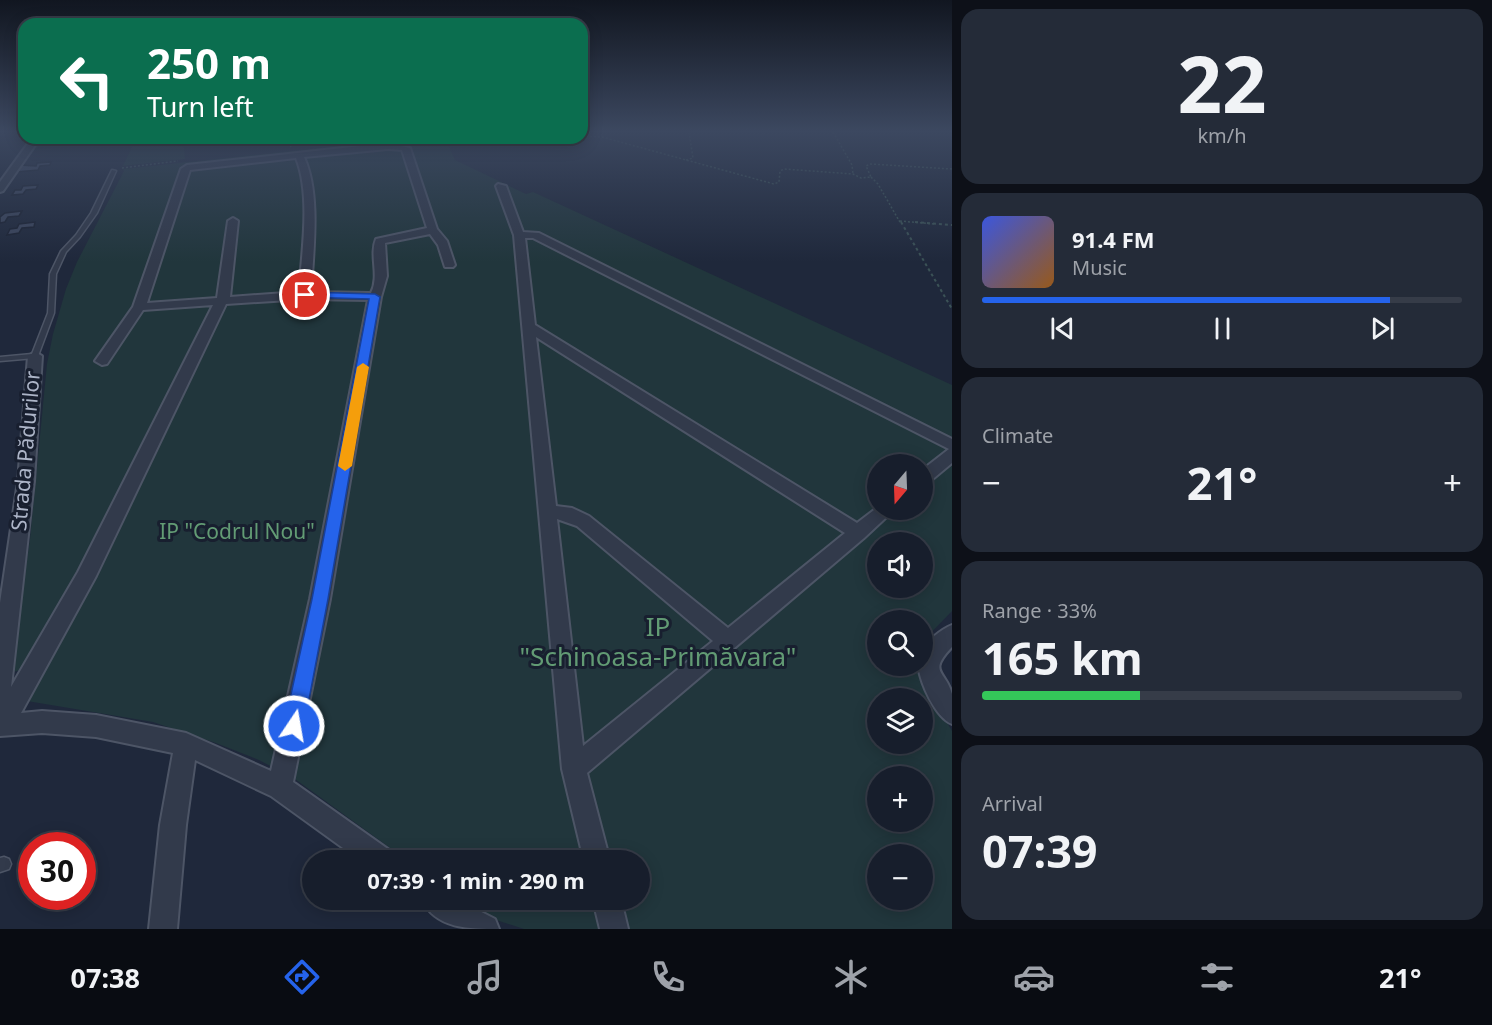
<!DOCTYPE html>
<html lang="en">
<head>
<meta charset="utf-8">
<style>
	:root { --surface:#171e2c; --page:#242b38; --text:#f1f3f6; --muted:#9ea2a9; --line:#363c48; --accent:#2563eb }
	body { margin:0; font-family:"Noto Sans",sans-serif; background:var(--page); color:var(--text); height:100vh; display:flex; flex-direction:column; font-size:22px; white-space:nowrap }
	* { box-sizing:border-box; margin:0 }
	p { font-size:20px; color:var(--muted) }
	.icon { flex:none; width:33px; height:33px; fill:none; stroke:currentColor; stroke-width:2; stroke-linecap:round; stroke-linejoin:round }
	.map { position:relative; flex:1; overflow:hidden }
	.sheet { display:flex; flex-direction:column; gap:9px; padding:9px; background:#0d1018; width:540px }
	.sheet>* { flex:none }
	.banner { position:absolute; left:18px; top:18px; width:570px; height:126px; border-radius:18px; box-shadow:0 3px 15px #0003,0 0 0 2px var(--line); background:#0b6e4f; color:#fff; overflow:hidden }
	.needle { width:39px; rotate:199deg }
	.buttons { position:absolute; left:867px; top:454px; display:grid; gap:12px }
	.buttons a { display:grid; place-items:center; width:66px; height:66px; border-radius:50%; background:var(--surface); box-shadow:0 3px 15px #0003,0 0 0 2px var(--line); font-size:30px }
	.speed { position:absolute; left:18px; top:832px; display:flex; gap:12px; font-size:30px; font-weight:700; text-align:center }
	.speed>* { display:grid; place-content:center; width:78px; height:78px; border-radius:50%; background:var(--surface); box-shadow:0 3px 15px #0003,0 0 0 2px var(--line); line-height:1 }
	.speed .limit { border:9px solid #d22; background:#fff; color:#111 }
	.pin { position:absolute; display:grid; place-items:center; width:51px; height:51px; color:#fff; margin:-26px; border:3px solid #fff; border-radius:50%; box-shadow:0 2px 6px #0007 }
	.me { position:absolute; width:66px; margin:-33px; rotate:12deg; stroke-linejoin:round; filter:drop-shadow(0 0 4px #0008) }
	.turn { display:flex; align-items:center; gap:21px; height:126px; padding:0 30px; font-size:27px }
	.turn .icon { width:78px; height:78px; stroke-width:2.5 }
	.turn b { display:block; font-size:42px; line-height:51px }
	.big { font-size:45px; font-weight:700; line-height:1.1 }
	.sheet .tile { flex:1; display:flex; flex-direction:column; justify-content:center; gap:9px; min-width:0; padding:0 21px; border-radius:18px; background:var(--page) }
	.sheet .dial { align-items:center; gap:0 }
	.dial b { font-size:78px; line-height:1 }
	.song { display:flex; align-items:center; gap:18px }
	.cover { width:72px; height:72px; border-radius:9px; background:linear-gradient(135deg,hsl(230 70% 55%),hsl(30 70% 35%)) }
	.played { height:6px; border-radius:3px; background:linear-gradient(90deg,var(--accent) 85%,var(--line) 85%) }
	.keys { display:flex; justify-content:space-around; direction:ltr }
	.heat { display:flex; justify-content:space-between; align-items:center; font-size:33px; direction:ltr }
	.charge { height:9px; border-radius:4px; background:linear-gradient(90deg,#34c759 33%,var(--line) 0) }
	.trip { position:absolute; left:302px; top:850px; width:348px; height:60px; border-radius:30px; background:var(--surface); box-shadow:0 3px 15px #0003,0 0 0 2px var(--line); font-weight:700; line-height:60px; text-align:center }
	.tab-bar { display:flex; height:96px; justify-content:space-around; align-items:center; background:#090c12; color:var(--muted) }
	.tab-bar .icon { width:42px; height:42px }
	.tab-bar .current { color:var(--accent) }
	.tab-bar b { font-size:27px; color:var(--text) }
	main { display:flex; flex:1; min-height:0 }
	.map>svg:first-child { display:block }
</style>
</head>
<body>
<main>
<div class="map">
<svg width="952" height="929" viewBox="0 0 952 929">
	<rect width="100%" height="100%" fill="#1f283b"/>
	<g fill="#21363c" fill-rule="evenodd">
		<polygon points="136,138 174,139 184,148 185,159 123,166"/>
		<path d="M 412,138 L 445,138 L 455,160 L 526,194 L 533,192 L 952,385 L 952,611 L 923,641 L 922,621 L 878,621 L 878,666 L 913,666 L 952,731 L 952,929 L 524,929 L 490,918 L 466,900 L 639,900 L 639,861 L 408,861 L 295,779 L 259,760 L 216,743 L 153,722 L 27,701 L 27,668 L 10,673 L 17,604 L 23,588 L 30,539 L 47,364 L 53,334 L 66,289 L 77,262 L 124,171 L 123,169 ZM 878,465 L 922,465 L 922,510 L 878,510 ZM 878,543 L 922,543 L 922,588 L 878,588 ZM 878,699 L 922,699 L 922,744 L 878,744 ZM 878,777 L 922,777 L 922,822 L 878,822 ZM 878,855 L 922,855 L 922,900 L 878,900 Z"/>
	</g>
	<g fill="#3a445b" stroke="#1a2131" stroke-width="1.5">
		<polygon points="51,162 50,165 40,166 38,170 16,172 19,165 36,166 37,163"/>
		<polygon points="38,185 36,189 26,190 23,194 12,195 15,190 21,190 23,186"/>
		<polygon points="22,211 19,216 8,217 5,222 0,223 0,217 5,213"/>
		<polygon points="35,222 34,227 22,228 19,233 7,235 10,229 17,228 19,224"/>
	</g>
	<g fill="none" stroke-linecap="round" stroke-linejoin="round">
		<g stroke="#4d5566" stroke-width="3">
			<g id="lane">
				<polygon points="112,170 116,171 97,213 80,237 66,252 56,274 54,313 38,356 35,358 0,361 0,357 32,354 48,313 50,274 61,251 76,235 91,213"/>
				<polygon points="4,857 9,859 11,864 9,869 0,872 0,858"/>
			</g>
		</g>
		<g stroke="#4d5566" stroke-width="4">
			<g id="street">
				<polygon points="32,138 40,138 3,191 0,192 0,182"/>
				<path d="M 388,143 L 410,148 L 437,229 L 447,241 L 455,265 L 453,267 L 445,267 L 438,245 L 430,234 L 385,243 L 387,276 L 381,297 L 330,599 L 293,782 L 392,852 L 396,861 L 361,861 L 271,796 L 195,760 L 186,825 L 177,929 L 149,929 L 160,825 L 173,753 L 96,737 L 42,733 L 0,736 L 0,603 L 18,481 L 28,356 L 35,352 L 42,356 L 34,481 L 11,687 L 78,572 L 213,305 L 143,310 L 107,364 L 102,365 L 95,361 L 133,307 L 181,169 L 187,165 ZM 388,149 L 402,150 L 427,228 L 376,239 C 369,256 380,275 371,293 L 311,292 C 313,251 321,194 304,157 ZM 296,158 C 311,195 302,252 299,292 L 230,297 L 238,221 L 233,218 L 228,221 L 217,298 L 147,303 L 190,170 ZM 305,299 L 368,300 L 310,599 L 271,771 L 186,733 L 96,715 L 42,711 L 21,713 L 96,576 L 226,304 Z"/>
				<path d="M 498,184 L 506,186 L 523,232 L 539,233 L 952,439 L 952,463 L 928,483 L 922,485 L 922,470 L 949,449 L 533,238 L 525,238 L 535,325 L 857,523 L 878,507 L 878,510 L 894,510 L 864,538 L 587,773 L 610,861 L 584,861 L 562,769 L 514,235 L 496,186 ZM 536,337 L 845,533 L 728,628 L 589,516 L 572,508 L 556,506 ZM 557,519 L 577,526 L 713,641 L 583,746 Z"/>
				<path d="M 952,625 L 952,647 C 927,673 946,670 952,694 C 952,702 952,715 952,724 C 935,717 921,684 918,666 L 922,666 C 922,662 921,655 923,651 C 926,641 942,629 952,625 Z"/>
				<path d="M 422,900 L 458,900 L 495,919 L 499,929 C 469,929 436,929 422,900 Z"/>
				<polygon points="593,900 621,900 628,929 600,929"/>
			</g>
		</g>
		<g stroke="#3b5256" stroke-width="1.5" stroke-dasharray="2 2" stroke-linecap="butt">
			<polyline points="833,132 852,165 853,174"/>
			<polyline points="582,136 602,137 774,184 779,182 780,171 784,169 853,174 861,178 871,177 866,166 870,164 952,169"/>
			<polyline points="287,138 291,147"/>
			<polyline points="686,160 693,158 689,132"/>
			<polyline points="122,168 178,161"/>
			<polyline points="871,177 878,184 901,224"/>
			<polyline points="900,221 934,224"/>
		</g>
		<g stroke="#3b5256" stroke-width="2" stroke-dasharray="3 3" stroke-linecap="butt">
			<polyline points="901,222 952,309"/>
			<polyline points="915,222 952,225"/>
		</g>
		<use href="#lane" fill="#323a4b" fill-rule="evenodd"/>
		<use href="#street" fill="#323a4b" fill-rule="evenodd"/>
	</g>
	<linearGradient id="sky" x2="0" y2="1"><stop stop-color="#111620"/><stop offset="0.5" stop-color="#3c4860"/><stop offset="1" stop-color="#3c4860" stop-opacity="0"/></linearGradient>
	<rect width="952" height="262" fill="url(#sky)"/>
	<polygon fill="#2563eb" stroke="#184099" stroke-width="1.5" points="305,292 375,294 380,297 328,599 304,726 301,732 294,734 287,732 284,726 312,599 369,299 302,297 302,293"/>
	<polygon fill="#f59e0b" points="363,363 369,367 352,466 345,471 338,466 357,367"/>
	<g text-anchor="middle" stroke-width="6" stroke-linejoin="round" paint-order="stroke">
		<g font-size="21" fill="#adb5c8" stroke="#181f2f">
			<text transform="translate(26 451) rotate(-85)" y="7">Strada Pădurilor</text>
		</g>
		<g font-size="21" fill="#629b74" stroke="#181f2f">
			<text x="237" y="539">IP "Codrul Nou"</text>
		</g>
		<g font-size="26" fill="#629b74" stroke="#181f2f">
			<text x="658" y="636">IP<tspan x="658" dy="30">"Schinoasa-Primăvara"</tspan></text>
		</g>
	</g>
</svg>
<div class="buttons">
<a><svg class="needle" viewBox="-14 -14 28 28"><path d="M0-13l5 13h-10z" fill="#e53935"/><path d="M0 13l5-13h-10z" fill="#9ea2a9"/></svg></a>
<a><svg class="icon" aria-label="sound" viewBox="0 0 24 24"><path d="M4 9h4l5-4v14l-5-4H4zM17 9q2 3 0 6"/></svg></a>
<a><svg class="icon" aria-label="search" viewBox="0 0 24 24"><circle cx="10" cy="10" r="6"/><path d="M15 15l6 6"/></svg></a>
<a><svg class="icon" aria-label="layers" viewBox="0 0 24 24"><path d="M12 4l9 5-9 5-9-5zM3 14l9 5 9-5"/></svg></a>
<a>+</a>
<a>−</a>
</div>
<div class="speed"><div class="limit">30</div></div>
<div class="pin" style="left:305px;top:295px;background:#d93025"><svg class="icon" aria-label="arrive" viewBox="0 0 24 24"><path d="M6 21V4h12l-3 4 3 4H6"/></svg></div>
<svg class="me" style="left:294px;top:726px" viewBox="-20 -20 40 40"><circle r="17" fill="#2563eb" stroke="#fff" stroke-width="3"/><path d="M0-11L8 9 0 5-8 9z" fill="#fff"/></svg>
<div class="trip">07:39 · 1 min · 290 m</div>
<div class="banner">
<div class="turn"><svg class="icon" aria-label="left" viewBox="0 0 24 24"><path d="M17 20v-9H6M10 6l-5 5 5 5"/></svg><div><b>250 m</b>Turn left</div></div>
</div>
</div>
<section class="sheet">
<div class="tile dial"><b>22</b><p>km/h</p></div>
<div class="tile">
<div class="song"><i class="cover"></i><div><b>91.4 FM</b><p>Music</p></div></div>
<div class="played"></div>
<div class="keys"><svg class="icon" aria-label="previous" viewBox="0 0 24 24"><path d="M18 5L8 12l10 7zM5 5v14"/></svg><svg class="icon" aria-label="pause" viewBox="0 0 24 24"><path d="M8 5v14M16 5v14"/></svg><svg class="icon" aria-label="next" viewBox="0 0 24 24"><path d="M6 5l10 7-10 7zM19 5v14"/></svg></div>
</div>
<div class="tile"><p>Climate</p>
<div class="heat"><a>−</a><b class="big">21°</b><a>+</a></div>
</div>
<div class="tile"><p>Range · 33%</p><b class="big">165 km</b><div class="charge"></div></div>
<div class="tile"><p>Arrival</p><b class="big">07:39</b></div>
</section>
</main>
<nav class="tab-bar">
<b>07:38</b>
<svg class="icon current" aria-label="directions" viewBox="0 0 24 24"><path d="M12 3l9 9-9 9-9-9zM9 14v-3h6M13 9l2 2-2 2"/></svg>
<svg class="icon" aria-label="music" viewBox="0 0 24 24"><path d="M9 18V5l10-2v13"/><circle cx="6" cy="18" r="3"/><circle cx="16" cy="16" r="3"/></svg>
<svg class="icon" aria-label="phone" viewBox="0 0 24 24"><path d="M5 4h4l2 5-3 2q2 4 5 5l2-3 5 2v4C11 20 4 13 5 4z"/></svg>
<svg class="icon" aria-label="climate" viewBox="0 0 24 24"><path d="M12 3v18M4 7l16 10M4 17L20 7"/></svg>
<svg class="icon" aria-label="car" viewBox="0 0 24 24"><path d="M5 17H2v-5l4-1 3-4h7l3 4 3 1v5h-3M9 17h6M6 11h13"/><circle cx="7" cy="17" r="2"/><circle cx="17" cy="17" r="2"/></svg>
<svg class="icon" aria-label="filters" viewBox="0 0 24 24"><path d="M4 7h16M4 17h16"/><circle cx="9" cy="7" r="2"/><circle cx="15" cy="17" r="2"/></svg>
<b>21°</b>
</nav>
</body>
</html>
